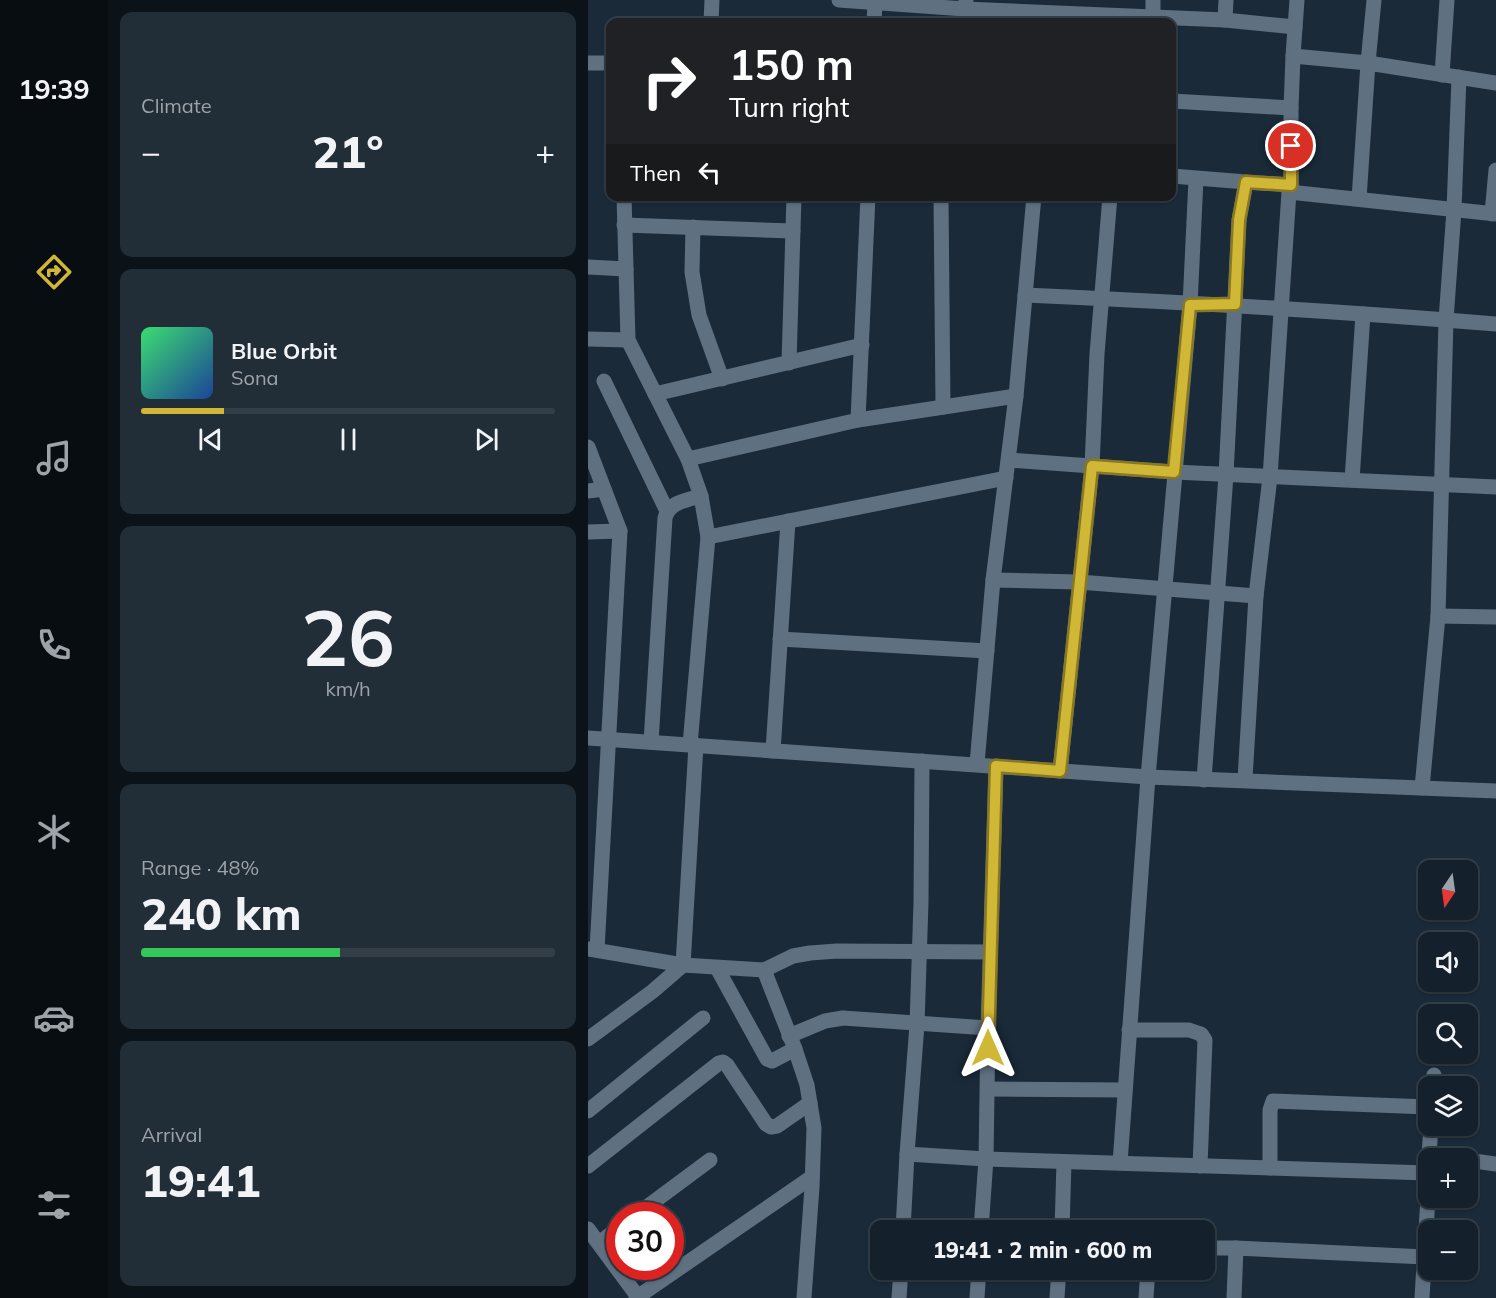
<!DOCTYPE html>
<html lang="en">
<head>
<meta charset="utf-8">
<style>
	:root { --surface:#14202b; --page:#212d37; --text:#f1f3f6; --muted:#9da3a9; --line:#333e47; --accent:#d1b736 }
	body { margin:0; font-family:Mulish,sans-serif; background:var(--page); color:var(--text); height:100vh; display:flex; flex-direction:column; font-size:22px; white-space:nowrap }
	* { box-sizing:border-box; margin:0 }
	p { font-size:20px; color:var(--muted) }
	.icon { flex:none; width:33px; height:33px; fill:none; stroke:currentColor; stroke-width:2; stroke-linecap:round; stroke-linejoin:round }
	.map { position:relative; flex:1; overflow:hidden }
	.panel { display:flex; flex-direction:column; gap:12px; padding:12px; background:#0b1218; width:480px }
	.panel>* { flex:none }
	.hud { position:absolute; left:18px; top:18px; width:570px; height:183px; border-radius:12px; box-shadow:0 2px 4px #0004,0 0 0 2px var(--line); background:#202124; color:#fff; overflow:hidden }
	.needle { width:39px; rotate:193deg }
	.buttons { position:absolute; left:830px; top:860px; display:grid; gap:12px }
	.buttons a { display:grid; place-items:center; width:60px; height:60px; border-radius:12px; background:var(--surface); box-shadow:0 2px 4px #0004,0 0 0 2px var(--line); font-size:30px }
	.speed { position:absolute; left:18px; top:1202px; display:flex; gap:12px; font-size:30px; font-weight:700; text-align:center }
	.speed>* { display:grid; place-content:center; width:78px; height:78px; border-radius:50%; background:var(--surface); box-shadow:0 2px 4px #0004,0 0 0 2px var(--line); line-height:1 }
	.speed .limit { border:9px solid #d22; background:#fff; color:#111 }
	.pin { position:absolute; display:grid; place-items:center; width:51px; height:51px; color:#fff; margin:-26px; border:3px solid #fff; border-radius:50%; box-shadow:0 2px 6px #0007 }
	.me { position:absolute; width:66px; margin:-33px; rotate:0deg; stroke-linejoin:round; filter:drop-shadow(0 0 4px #0008) }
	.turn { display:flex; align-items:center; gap:21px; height:126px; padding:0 24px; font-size:27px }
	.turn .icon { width:78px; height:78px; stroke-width:2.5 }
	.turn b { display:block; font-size:42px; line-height:51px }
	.then { display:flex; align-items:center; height:57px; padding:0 24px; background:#0003; gap:12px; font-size:22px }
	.big { font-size:45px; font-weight:800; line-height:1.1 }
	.panel .tile { flex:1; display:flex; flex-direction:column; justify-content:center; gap:9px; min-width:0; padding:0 21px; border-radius:12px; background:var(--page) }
	.panel .dial { align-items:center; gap:0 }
	.dial b { font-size:78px; line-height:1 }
	.song { display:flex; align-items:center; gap:18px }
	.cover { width:72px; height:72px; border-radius:9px; background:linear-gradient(135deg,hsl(140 70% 55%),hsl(220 70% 35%)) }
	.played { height:6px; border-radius:3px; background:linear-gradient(90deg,var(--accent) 20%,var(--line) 20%) }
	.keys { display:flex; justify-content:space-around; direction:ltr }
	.heat { display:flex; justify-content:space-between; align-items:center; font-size:33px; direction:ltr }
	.charge { height:9px; border-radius:4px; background:linear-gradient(90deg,#34c759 48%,var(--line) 0) }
	.trip { position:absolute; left:282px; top:1220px; width:345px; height:60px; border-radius:12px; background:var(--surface); box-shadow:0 2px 4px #0004,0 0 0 2px var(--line); font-weight:800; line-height:60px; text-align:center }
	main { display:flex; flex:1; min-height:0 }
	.tab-bar { display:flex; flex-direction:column; width:108px; justify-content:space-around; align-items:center; background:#080d11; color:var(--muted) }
	.tab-bar .icon { width:42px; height:42px }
	.tab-bar .active { color:var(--accent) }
	.tab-bar b { font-size:27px; color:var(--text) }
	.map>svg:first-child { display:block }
</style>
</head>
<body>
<main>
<nav class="tab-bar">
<b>19:39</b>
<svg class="icon active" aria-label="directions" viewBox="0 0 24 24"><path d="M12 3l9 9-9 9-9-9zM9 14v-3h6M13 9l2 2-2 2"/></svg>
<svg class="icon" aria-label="music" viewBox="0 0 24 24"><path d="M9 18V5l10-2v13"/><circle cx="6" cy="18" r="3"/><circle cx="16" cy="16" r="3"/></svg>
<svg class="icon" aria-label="phone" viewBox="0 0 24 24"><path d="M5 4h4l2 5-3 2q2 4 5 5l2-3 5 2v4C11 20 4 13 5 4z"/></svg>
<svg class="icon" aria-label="climate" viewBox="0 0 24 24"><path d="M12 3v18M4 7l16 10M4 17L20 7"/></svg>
<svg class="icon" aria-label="car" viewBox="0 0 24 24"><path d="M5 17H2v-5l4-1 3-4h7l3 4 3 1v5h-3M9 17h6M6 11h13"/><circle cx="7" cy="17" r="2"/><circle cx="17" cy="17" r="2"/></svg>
<svg class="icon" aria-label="filters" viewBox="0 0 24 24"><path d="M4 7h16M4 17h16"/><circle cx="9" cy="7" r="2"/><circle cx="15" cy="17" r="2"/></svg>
</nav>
<section class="panel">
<div class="tile"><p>Climate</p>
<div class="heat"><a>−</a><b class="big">21°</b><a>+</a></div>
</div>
<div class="tile">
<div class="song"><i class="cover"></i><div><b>Blue Orbit</b><p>Sona</p></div></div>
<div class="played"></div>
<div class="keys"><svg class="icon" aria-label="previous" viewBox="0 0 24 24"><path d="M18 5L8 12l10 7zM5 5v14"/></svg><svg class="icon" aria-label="pause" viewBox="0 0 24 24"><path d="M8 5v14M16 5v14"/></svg><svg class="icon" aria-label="next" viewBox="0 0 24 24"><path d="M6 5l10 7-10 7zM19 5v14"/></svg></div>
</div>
<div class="tile dial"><b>26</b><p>km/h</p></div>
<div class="tile"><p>Range · 48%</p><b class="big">240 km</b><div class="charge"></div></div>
<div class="tile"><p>Arrival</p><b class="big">19:41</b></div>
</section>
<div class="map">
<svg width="908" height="1298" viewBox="0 0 908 1298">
	<rect width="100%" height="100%" fill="#1a2a39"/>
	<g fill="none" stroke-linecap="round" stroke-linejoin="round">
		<g stroke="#5f7081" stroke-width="15">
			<polyline points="251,0 377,9 378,0"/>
			<polyline points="565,19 565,0"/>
			<polyline points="637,20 707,27"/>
			<polyline points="123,22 124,0"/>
			<polyline points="286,22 287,3"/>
			<polyline points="377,22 377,9 637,20 638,0"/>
			<polyline points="705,56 709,0"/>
			<polyline points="0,63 22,63"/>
			<polyline points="854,75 859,0"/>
			<polyline points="584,101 703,108 705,56 780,63 786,0"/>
			<polyline points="584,176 658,182"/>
			<polyline points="701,192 908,214"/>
			<polyline points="36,196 40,340 100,459 270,420 280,196"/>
			<polyline points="353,196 355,407"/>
			<polyline points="771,199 780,63 908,83"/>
			<polyline points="904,214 908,170"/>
			<polyline points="36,225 205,231"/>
			<polyline points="105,227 104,272 111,315 134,379"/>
			<polyline points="0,267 38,269"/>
			<path d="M 437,295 C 594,302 751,311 908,324"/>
			<polyline points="0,339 40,340"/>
			<polyline points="201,363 206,196"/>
			<polyline points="16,381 79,511"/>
			<polyline points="67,394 274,345"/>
			<polyline points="270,420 428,396"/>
			<polyline points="0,447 32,531 9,950"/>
			<polyline points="100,459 113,496 120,537 102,745"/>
			<polyline points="421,460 586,472 908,487"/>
			<polyline points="764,480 775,314"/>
			<polyline points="0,491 16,489"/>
			<polyline points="0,532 32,531"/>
			<polyline points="120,537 418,478"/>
			<polyline points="405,580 491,582 668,596"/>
			<polyline points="850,616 908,617"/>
			<polyline points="192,639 399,651"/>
			<polyline points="0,738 560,777 908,791"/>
			<path d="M 63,742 L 77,518 C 81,502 99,500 113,496"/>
			<polyline points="185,751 200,521"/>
			<polyline points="334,761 333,902 329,1025 319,1154 398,1159 400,1028 408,766"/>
			<polyline points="389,764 405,580 428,396 446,196"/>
			<polyline points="472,771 504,466 509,354 522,196"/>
			<polyline points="657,779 668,596 682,477 701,192 703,185"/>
			<polyline points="616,780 638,475 651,220 658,182 703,185 703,108"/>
			<polyline points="834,788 850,616 858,320 866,210 871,77"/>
			<polyline points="0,949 95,965 176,970 207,1049 219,1085 226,1128 224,1187 216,1298"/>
			<polyline points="129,968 179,1059 184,1061 207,1049"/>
			<polyline points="176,970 205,956 222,953 249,951 402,952"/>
			<polyline points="541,1030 601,1030 613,1034 617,1040 612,1166"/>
			<polyline points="201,1036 237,1021 255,1018 400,1028"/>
			<polyline points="0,1039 65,991 95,965 108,745"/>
			<polyline points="845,1086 846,1075"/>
			<polyline points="400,1089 537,1090"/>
			<polyline points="0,1111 115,1018"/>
			<polyline points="841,1156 843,1125"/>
			<polyline points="841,1158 841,1156 859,1158"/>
			<polyline points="879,1160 908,1164"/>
			<polyline points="532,1163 560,777 602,305 608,179"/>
			<polyline points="0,1166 131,1063 135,1062 139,1065 178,1124 183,1127 189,1126 222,1103"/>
			<polyline points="682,1168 682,1110 685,1101 840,1107"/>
			<polyline points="48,1215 122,1160"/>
			<polyline points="0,1229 50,1297"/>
			<polyline points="315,1230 319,1154"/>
			<polyline points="393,1230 398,1159 840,1173"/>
			<polyline points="474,1230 476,1162"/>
			<polyline points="11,1243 32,1227"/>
			<polyline points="616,1248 648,1248"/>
			<polyline points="48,1298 224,1177"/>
			<polyline points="311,1298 313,1269"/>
			<polyline points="389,1298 391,1269"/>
			<polyline points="469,1298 471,1269"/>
			<polyline points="558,1298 560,1269"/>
			<polyline points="646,1298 648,1248 837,1257"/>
			<polyline points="834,1298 840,1197"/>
		</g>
	</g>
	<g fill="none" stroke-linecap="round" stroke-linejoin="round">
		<g stroke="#887723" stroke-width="15">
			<polyline id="route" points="400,1048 408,766 472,771 504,466 586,472 602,305 647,304 651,220 658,182 703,185 703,146"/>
		</g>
		<use href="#route" stroke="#d1b736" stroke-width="10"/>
	</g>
</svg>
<div class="buttons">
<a><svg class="needle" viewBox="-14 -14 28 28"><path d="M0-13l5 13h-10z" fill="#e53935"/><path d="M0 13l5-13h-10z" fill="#9da3a9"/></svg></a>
<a><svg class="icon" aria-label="sound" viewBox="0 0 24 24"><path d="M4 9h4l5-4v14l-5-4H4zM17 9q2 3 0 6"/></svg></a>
<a><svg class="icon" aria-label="search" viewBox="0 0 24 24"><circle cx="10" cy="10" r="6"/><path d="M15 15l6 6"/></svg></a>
<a><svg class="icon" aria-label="layers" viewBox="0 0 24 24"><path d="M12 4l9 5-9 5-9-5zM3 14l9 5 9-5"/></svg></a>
<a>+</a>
<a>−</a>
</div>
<div class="speed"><div class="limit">30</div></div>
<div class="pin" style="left:703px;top:146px;background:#d93025"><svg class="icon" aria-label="arrive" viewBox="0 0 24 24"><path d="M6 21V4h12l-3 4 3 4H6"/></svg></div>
<svg class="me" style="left:400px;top:1048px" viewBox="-20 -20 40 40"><path d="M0-17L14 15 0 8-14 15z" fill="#d1b736" stroke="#fff" stroke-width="4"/></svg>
<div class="trip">19:41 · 2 min · 600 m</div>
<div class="hud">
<div class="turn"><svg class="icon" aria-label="right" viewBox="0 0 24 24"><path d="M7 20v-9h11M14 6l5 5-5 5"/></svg><div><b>150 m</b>Turn right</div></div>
<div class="then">Then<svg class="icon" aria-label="left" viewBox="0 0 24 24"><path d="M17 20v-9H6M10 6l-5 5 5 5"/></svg></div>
</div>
</div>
</main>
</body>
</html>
